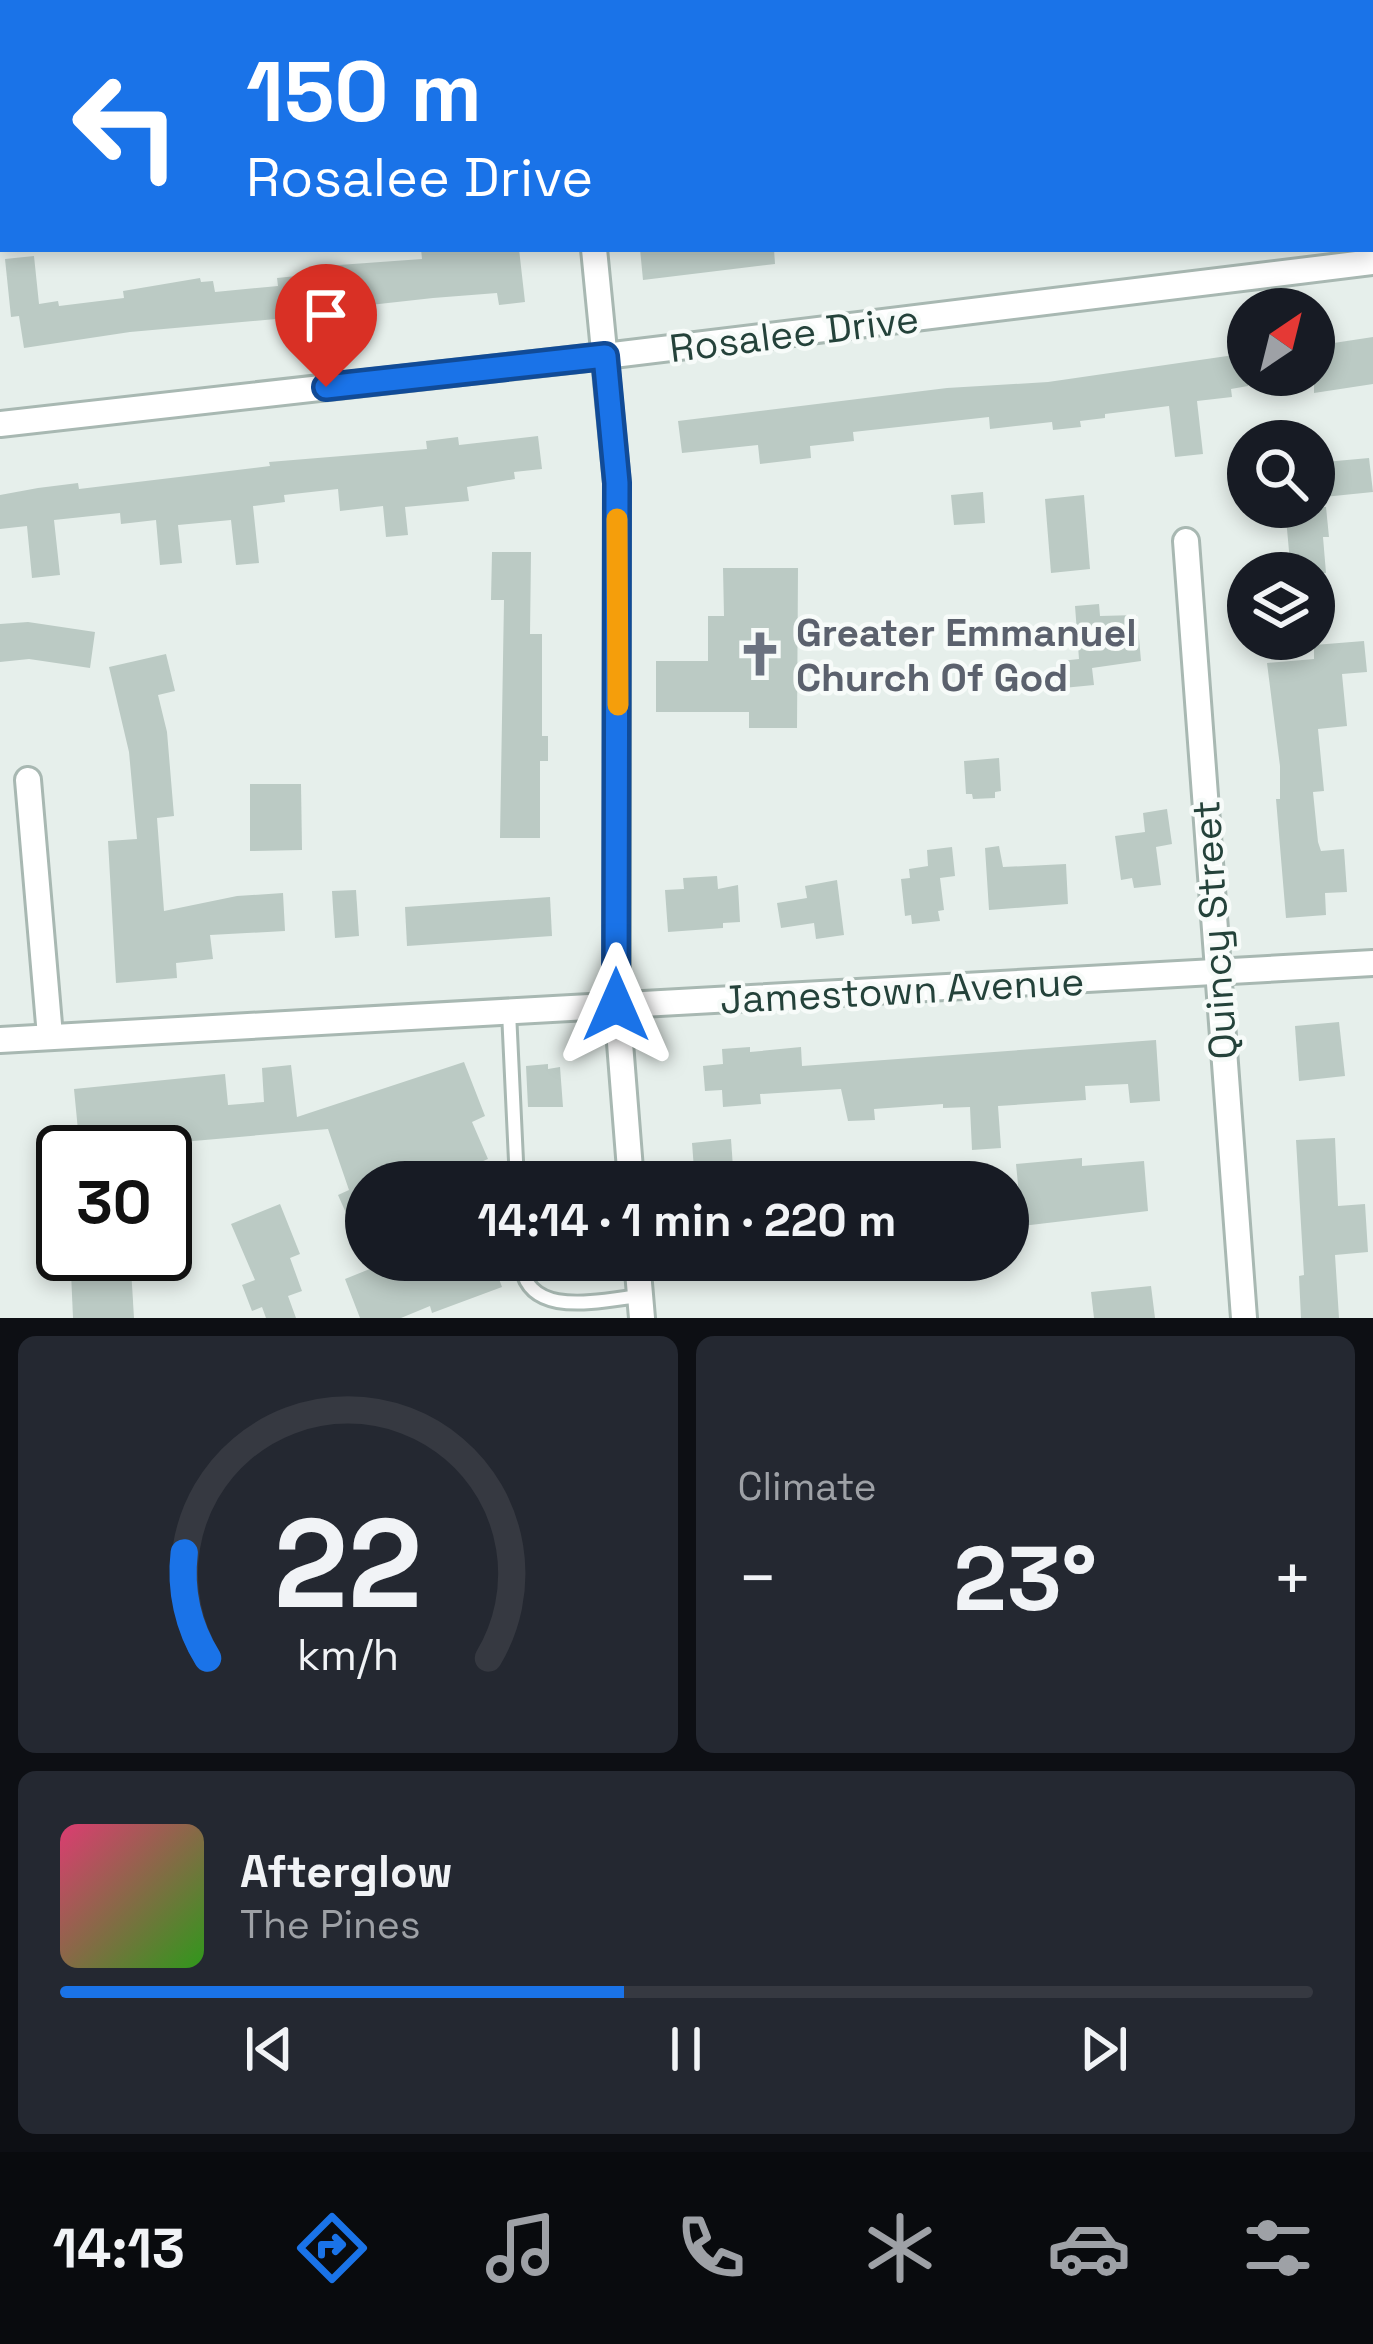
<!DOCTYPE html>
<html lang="en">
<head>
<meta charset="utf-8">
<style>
	:root { --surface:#171b24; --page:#242831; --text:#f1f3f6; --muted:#9ea1a6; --line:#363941; --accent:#1a73e8 }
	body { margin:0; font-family:"Space Grotesk",sans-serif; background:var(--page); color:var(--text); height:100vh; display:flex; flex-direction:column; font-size:45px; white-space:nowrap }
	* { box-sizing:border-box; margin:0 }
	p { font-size:39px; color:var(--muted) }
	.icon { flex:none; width:66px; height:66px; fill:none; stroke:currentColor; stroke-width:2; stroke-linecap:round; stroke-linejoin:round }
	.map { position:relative; height:1318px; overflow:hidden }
	.side { display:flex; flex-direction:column; gap:18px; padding:18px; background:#0d0f14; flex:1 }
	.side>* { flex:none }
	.top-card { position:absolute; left:0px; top:0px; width:1374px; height:252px; box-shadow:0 6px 18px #0003; background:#1a73e8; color:#fff; overflow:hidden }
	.needle { width:78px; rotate:35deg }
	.tools { position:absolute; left:1227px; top:288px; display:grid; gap:24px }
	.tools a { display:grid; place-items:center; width:108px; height:108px; border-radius:50%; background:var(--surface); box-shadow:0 6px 18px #0003; font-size:60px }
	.speed { position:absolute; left:36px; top:1125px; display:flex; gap:24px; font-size:60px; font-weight:700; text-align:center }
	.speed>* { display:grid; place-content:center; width:156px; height:156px; border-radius:50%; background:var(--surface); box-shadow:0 6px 18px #0003; line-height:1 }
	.speed .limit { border:6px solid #111; border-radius:18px; background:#fff; color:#111 }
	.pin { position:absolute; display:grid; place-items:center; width:102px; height:102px; color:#fff; margin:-123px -51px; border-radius:50% 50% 50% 0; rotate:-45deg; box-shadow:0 0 12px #0007 }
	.pin .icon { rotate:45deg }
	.me { position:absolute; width:132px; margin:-66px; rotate:0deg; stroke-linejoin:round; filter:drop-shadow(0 0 9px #0008) }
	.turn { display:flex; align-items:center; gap:42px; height:252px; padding:0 48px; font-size:54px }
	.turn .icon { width:156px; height:156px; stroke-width:2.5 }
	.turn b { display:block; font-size:84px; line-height:102px }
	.big { font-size:90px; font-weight:800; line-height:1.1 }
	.side .widget { flex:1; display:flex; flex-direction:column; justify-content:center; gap:18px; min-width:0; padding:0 42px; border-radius:18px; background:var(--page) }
	.side .dial { align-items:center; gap:0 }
	.dial svg { height:312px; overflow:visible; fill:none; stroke:var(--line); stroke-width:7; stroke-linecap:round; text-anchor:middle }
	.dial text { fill:var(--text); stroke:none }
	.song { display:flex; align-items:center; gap:36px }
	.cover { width:144px; height:144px; border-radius:18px; background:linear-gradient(135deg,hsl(340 70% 55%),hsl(110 70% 35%)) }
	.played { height:12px; border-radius:6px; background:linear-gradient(90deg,var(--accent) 45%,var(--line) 45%) }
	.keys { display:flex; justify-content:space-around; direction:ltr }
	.heat { display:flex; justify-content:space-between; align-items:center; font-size:66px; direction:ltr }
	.side .tiles { flex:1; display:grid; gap:18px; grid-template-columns:1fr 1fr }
	.widget:last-child { grid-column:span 2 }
	.trip { position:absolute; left:345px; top:1161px; width:684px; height:120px; border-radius:60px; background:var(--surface); box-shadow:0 6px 18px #0003; font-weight:800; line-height:120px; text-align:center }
	.tab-bar { display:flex; height:192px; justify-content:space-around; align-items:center; background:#090b0e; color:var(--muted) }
	.tab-bar .icon { width:84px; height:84px }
	.tab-bar .on { color:var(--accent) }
	.tab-bar b { font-size:54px; color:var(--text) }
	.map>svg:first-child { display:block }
</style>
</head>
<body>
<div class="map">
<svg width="1373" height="1318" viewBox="0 0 1373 1318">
	<rect width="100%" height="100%" fill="#e6efeb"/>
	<g fill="#bbcac4">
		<polygon points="421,249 519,249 525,302 499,305 497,293 433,298 370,305 371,309 331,314 130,332 24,348 19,316 11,317 5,259 34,256 39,304 58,301 59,306 124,298 123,291 200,278 201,282 213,281 215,292 278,286 277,278 326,273 325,266 422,259"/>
		<polygon points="640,249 774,249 775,264 643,280"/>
		<polygon points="1373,337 1373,384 1314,393 1314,346"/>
		<polygon points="1248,353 1248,386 1231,389 1232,397 1197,401 1203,454 1175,457 1169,406 1105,414 1105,418 1080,421 1081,427 1053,430 1052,422 990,429 989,417 853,432 854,441 810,446 811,458 760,464 758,445 682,453 678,421 947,388 1048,382"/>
		<polygon points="538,436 542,469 514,472 515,479 467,487 469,501 405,507 408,535 386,537 383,506 340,511 338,489 284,495 285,502 253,506 259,563 236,565 231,520 178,525 182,563 160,565 156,520 121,524 120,513 54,520 60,575 32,578 27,526 0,529 0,495 38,488 78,483 79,489 270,466 269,462 427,449 426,441 458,437 459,445"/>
		<polygon points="1369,458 1373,492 1314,498 1314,463"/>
		<polygon points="983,492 985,523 954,525 951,495"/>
		<polygon points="1084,495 1090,569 1051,573 1045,499"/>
		<polygon points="1285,507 1326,507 1329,537 1323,537 1326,573 1291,573"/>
		<polygon points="492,552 531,552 530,634 542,634 542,736 548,736 548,761 540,761 540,838 500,838 504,600 491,600"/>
		<polygon points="723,568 798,568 797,728 749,728 749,712 656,712 656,661 708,661 708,616 724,616"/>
		<polygon points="1099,604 1100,616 1137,615 1141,661 1092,668 1094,685 1063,688 1061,661 1079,659 1075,606"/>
		<polygon points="28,622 95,632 90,668 29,659 0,662 0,624"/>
		<polygon points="1364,641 1367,672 1342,674 1347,726 1318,729 1324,791 1313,792 1318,842 1321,851 1344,849 1347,892 1325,893 1326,915 1286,918 1276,799 1280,799 1280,766 1267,663 1314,659 1314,645"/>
		<polygon points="166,654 175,691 158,695 167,732 174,816 157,818 164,911 237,896 283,893 285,931 210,935 213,959 176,963 177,978 116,983 108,841 137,839 129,752 109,667"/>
		<polygon points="999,758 1001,791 995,792 995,798 973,799 972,794 966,794 964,761"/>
		<polygon points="250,784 301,784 302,850 250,851"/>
		<polygon points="1167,809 1172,844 1156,847 1161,885 1134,888 1132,878 1121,880 1115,836 1145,832 1143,813"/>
		<polygon points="999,846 1003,867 1066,864 1068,904 989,910 985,848"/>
		<polygon points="952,847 955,876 940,878 944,910 938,911 940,921 912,924 911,915 905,916 901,879 910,878 909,869 928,866 927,850"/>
		<polygon points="717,876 718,889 738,885 740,922 723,923 723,928 668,932 665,890 684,889 683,878"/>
		<polygon points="837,880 844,935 816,939 814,923 781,928 777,903 807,898 805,886"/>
		<polygon points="356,890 359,936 335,938 332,891"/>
		<polygon points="550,897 552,936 407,946 405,907"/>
		<polygon points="1339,1022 1345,1076 1299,1081 1295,1026"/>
		<polygon points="1156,1040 1160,1101 1130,1103 1128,1084 1085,1086 1086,1100 998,1106 1001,1148 972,1150 970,1107 943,1108 943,1104 874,1109 875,1120 848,1121 841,1089 760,1094 761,1104 723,1107 722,1090 705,1091 703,1066 723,1064 722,1049 750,1047 750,1052 801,1047 802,1066"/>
		<polygon points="464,1062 485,1116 472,1122 488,1159 448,1176 450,1182 426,1182 423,1175 407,1182 366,1182 366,1258 338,1195 349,1190 328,1129 80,1151 74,1089 225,1074 228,1105 264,1102 262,1068 291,1065 297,1117"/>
		<polygon points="548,1064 548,1069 560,1067 563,1107 528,1107 526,1066"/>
		<polygon points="1335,1138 1338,1206 1365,1204 1368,1252 1335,1255 1339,1318 1301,1318 1299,1276 1304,1275 1296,1140"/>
		<polygon points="731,1139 734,1182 695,1182 692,1143"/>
		<polygon points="1082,1158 1082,1166 1144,1161 1148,1211 1022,1226 1016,1164"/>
		<polygon points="280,1204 300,1254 290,1258 302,1291 288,1296 296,1318 266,1318 262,1307 252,1311 242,1285 255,1280 231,1224"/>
		<polygon points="392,1260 492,1260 502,1287 432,1313 430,1306 401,1318 360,1318 345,1279"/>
		<polygon points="131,1268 134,1318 73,1318 71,1272"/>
		<polygon points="1151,1286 1155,1318 1094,1318 1091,1292"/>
	</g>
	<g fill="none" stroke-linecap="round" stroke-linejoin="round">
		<g stroke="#a8b8b2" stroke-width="18">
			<g id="service">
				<polyline points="509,1012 517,1182"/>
				<path d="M 521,1260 C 525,1318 593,1302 639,1296"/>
			</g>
		</g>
		<g stroke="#a8b8b2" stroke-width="30">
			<g id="minor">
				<polyline points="683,3 707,0"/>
				<polyline points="0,76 3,76"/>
				<polyline points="594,249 617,483 617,1005 631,1182"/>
				<polyline points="0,424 605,356 1373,262"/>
				<polyline points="1186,541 1244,1318"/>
				<polyline points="28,780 50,1036"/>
				<polyline points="0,1040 1373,963"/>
				<polyline points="637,1260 642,1318"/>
			</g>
		</g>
		<use href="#service" stroke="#fff" stroke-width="12"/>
		<use href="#minor" stroke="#fff" stroke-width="24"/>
	</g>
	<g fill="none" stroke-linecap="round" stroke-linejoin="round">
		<g stroke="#114b97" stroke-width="30">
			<polyline id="route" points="326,387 605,356 617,483 616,1005"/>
		</g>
		<use href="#route" stroke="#1a73e8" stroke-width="21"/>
		<polyline stroke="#f59e0b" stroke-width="21" points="617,519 618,705"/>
	</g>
	<defs>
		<g id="church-bare" transform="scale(3.6)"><path d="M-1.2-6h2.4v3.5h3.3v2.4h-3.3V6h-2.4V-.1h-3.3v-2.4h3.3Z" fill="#6b7280" stroke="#f7fbf9" stroke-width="2.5" paint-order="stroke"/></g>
	</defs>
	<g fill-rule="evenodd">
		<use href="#church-bare" x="760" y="654"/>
	</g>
	<g text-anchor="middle" stroke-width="9" stroke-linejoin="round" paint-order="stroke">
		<g font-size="39" fill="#24423a" stroke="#f7fbf9">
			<text transform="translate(794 333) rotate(-7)" y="14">Rosalee Drive</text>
			<text transform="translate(1214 930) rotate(-94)" y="14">Quincy Street</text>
			<text transform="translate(902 990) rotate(-3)" y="14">Jamestown Avenue</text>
		</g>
		<g font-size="39" font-weight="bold" fill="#5b616d" stroke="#f7fbf9" text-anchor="start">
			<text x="796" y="646">Greater Emmanuel<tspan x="796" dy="45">Church Of God</tspan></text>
		</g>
	</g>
</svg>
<div class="tools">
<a><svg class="needle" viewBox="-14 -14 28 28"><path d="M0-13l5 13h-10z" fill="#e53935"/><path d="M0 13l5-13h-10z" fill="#9ea1a6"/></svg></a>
<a><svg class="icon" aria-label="search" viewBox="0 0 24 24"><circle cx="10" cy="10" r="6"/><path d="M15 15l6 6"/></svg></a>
<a><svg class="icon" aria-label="layers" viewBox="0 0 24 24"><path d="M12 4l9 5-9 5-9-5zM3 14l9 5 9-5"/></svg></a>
</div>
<div class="speed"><div class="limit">30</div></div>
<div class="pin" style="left:326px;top:387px;background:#d93025"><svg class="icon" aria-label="arrive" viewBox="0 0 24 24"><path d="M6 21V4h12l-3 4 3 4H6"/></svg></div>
<svg class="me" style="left:616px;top:1005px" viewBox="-20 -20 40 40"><path d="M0-17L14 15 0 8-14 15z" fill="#1a73e8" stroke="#fff" stroke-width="4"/></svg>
<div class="trip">14:14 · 1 min · 220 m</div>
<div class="top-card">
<div class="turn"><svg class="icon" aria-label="left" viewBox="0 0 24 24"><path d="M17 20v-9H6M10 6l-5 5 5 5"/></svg><div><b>150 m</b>Rosalee Drive</div></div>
</div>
</div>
<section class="side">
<div class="tiles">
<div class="widget dial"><svg viewBox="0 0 100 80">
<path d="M14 69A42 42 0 1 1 86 69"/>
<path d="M14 69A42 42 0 0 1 8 42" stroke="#1a73e8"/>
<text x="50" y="56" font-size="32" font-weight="700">22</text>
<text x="50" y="72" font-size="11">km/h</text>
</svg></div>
<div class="widget"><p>Climate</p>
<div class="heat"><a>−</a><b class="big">23°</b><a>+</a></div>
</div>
<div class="widget">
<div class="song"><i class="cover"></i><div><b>Afterglow</b><p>The Pines</p></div></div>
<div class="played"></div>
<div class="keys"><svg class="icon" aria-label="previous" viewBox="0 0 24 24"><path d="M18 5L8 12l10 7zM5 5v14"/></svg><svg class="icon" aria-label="pause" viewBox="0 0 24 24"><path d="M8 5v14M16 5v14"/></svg><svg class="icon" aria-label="next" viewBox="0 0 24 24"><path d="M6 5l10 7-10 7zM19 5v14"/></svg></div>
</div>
</div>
</section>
<nav class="tab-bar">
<b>14:13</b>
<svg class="icon on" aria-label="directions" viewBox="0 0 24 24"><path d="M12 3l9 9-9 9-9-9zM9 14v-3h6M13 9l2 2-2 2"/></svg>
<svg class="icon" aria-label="music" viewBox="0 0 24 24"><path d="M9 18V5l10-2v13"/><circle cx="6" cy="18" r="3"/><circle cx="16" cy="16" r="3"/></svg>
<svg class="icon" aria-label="phone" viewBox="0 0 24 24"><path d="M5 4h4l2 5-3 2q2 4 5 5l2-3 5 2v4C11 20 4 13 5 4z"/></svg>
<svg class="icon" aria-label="climate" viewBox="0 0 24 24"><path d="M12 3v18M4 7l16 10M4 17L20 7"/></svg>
<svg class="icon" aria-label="car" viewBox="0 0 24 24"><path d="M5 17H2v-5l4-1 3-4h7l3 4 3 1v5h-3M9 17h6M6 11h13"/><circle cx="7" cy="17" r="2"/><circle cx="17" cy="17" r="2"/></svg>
<svg class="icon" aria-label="filters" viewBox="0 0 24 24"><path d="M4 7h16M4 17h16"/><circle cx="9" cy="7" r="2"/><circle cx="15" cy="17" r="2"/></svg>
</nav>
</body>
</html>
